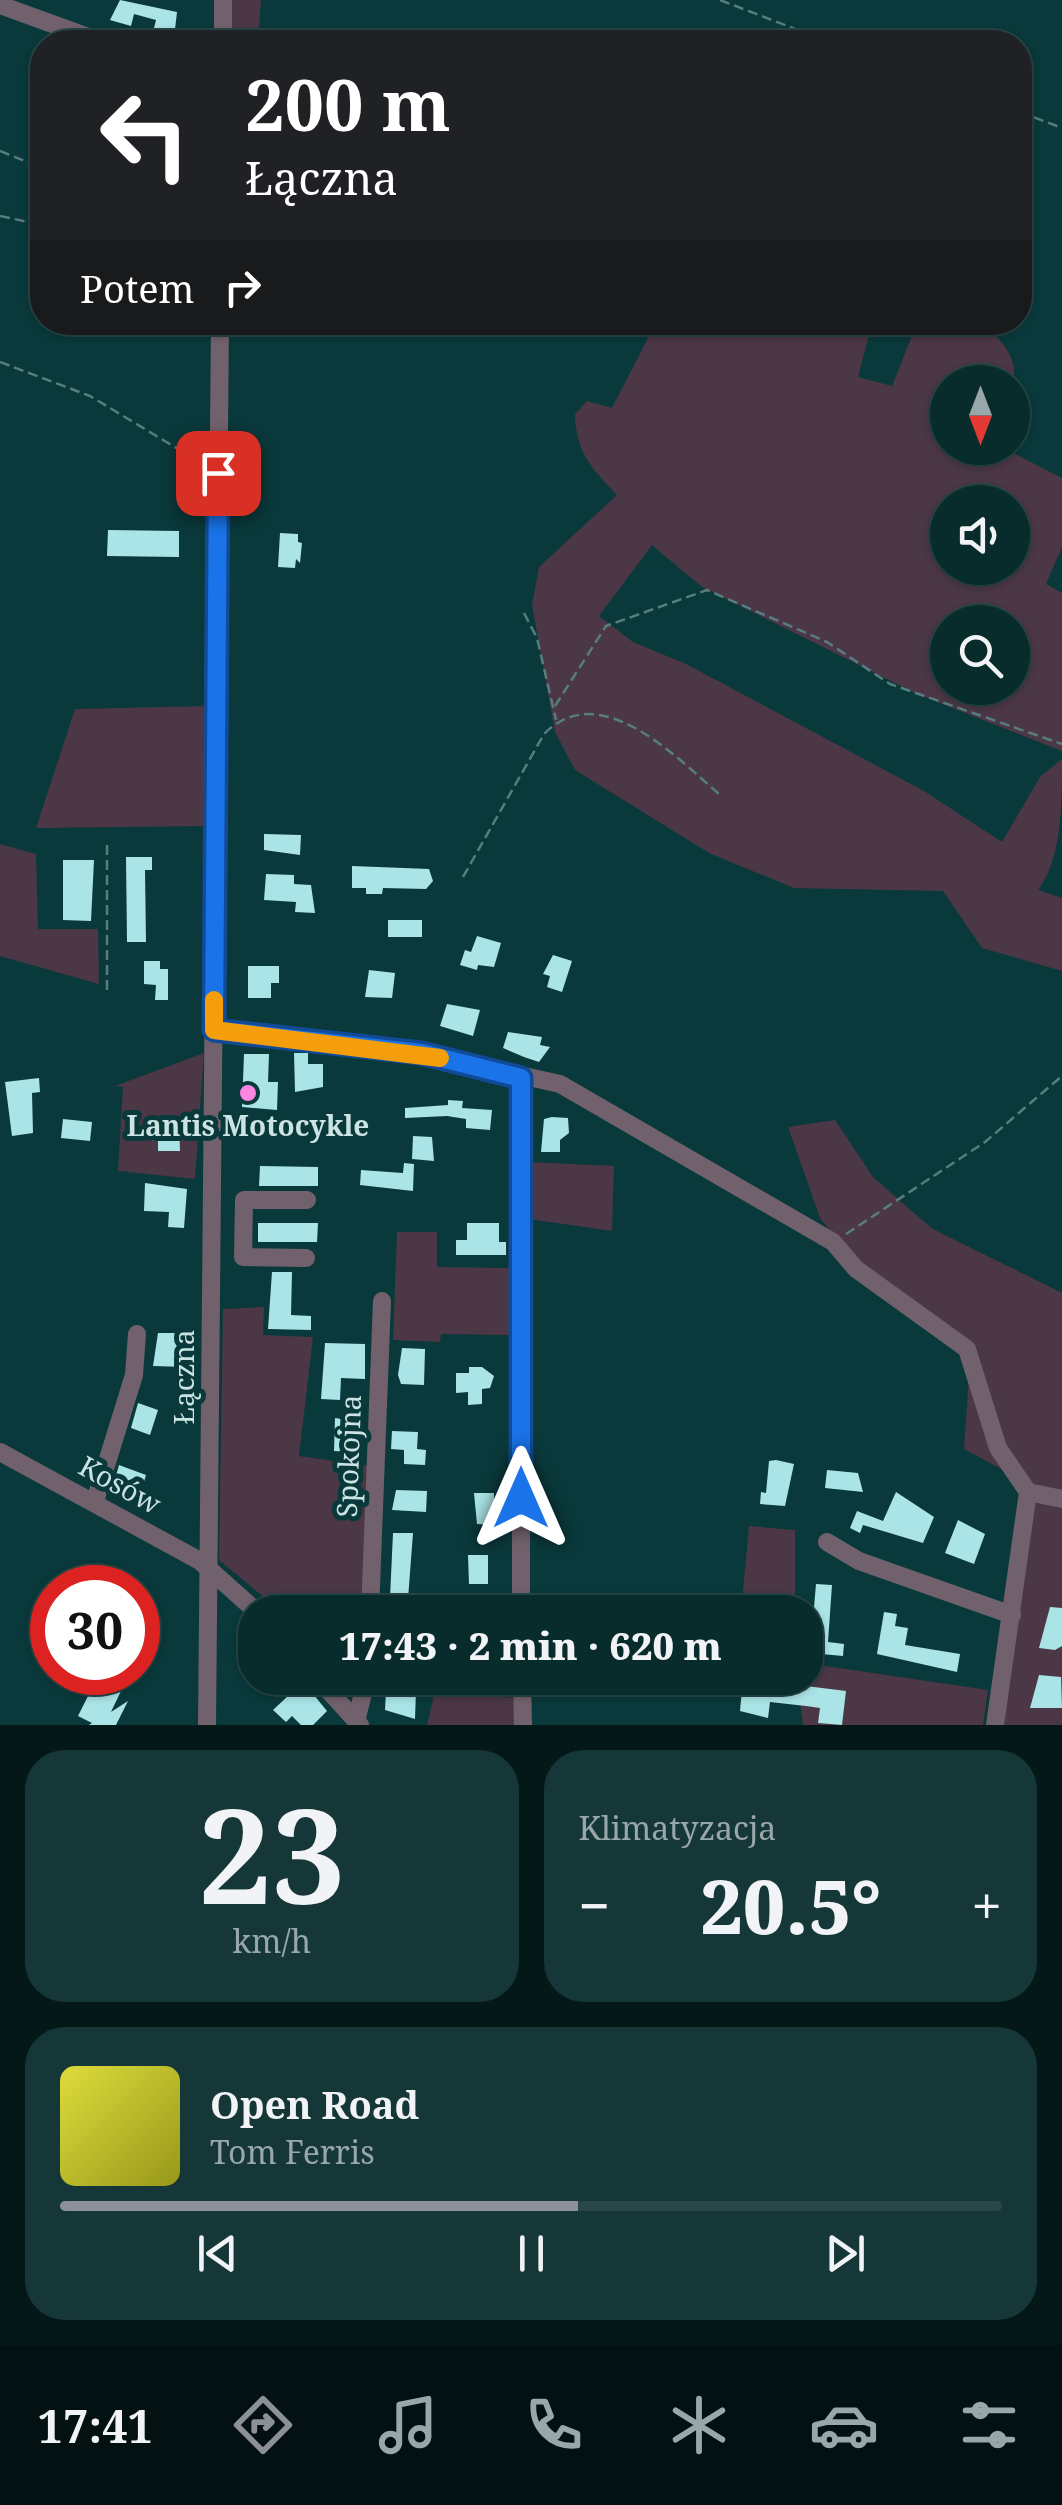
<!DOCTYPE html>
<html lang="pl">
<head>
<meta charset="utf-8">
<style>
	:root { --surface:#082b2c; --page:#163738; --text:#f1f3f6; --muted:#98a7a9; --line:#294748; --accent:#8c9099 }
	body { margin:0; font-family:"Noto Serif",serif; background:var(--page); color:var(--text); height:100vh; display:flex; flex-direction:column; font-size:38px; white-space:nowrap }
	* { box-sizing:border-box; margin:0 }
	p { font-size:32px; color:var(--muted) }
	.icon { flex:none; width:55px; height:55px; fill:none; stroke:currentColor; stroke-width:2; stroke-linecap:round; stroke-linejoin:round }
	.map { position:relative; height:1725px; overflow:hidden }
	.details { display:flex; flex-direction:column; gap:25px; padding:25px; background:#041818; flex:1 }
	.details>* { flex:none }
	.top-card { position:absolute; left:30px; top:30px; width:1002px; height:305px; border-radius:40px; box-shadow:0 2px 8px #0004,0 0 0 2px var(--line); background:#202124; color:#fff; overflow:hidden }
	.needle { width:65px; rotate:180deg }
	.buttons { position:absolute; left:930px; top:365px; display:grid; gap:20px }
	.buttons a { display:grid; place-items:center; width:100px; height:100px; border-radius:50%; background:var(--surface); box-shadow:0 2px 8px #0004,0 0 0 2px var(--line); font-size:50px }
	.speed { position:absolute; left:30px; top:1565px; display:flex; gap:20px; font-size:50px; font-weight:700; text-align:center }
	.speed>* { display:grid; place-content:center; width:130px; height:130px; border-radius:50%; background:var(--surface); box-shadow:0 2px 8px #0004,0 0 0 2px var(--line); line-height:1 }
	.speed .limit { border:15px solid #d22; background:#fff; color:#111 }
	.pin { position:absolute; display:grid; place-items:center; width:85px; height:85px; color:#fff; margin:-42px; border-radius:20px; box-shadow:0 5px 15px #0006 }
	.me { position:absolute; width:110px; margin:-55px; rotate:0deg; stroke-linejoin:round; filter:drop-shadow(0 0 8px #0008) }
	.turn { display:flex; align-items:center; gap:35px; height:210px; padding:0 50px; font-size:45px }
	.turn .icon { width:130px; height:130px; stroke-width:2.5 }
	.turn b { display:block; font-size:70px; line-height:85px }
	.then { display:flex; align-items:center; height:95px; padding:0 50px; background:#0003; gap:20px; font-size:38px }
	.big { font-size:75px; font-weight:800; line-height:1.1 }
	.details .card { flex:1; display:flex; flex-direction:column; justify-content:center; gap:15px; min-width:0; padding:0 35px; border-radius:40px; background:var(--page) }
	.details .dial { align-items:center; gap:0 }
	.dial b { font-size:130px; line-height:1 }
	.song { display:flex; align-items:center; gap:30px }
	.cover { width:120px; height:120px; border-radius:15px; background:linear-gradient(135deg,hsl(60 70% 55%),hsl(60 70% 35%)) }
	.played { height:10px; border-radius:5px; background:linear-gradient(90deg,var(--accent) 55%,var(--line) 55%) }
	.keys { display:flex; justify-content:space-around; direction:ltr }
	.heat { display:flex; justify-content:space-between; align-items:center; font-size:55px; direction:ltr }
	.details .tiles { flex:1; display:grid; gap:25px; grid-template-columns:1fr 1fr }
	.card:last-child { grid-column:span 2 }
	.trip { position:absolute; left:238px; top:1595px; width:585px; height:100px; border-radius:40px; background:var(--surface); box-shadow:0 2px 8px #0004,0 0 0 2px var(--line); font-weight:800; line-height:100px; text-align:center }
	.tab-bar { display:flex; height:160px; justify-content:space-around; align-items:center; background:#031112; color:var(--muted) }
	.tab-bar .icon { width:70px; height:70px }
	.tab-bar .on { color:var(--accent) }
	.tab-bar b { font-size:45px; color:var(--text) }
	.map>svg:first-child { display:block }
</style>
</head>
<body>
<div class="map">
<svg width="1062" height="1725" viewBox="0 0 1062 1725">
	<rect width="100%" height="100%" fill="#0a393b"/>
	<g fill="#4b3745" fill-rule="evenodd">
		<polygon points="231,0 261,0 258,42 230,42"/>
		<path d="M 636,323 L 872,323 L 858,377 L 892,386 L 917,323 C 934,322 957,318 973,322 C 995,328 1022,360 1012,382 L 948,382 L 948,448 L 1003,448 L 1062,478 L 1062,547 L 1046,584 L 1062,593 L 1062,751 L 917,694 L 702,587 L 652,545 L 599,616 L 633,642 L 686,664 L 924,791 L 1002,842 L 1040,777 L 1062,759 C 1062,803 1062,859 1038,890 L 1062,898 L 1062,971 L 982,948 L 943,891 L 794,888 L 709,853 L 575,770 L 555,732 L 532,605 L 539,567 L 617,495 C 591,468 576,452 575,414 L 587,401 L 612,408 L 648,338 ZM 948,502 L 1012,502 L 1012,568 L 948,568 ZM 1012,622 L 1012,688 L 948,688 L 948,622 Z"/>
		<polygon points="207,706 206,826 36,828 75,709"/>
		<polygon points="0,844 36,854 38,929 98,929 99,984 0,956"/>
		<polygon points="204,1053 195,1179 118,1171 123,1087 115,1086"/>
		<polygon points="835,1120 873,1177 931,1228 1062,1293 1062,1495 1046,1493 964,1449 971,1347 877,1290 820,1218 788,1127"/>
		<polygon points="529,1162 614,1166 612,1231 529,1219"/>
		<polygon points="397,1232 437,1232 437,1267 511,1268 511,1335 441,1334 440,1342 393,1340"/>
		<polygon points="264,1307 263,1335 313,1337 299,1456 369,1466 363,1612 282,1612 219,1560 223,1309"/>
		<polygon points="1035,1501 1062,1507 1062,1725 1002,1725"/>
		<polygon points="749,1526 795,1530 795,1612 741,1612"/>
		<polygon points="805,1663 988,1690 983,1725 803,1725 797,1678 805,1678"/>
		<polygon points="435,1691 514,1698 515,1725 427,1725"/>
	</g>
	<g fill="#aae4e6">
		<polygon points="120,0 177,12 174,38 153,32 156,20 134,14 131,26 110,20"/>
		<polygon points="108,530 179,531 179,557 107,556"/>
		<polygon points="280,533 298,534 298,542 302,543 300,563 296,559 295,568 278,567"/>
		<polygon points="264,834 301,835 300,855 264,850"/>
		<polygon points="126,857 152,857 152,870 145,870 146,942 127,942"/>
		<polygon points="63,860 94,860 91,921 63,920"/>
		<polygon points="352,866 429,869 433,881 426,889 383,888 382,894 366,894 366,888 352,888"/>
		<polygon points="266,874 294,875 294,884 311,885 315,913 295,912 296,902 264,900"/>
		<rect x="388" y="920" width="34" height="17"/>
		<polygon points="477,936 501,943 494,967 478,965 477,970 460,965 465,950 471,952"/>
		<polygon points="553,955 572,961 562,992 547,987 550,976 543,974"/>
		<polygon points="144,961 160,961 160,969 168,969 168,1000 155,1000 156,985 144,984"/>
		<polygon points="248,966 279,966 279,983 271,983 271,998 248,998"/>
		<polygon points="369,970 395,973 392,998 365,997"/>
		<polygon points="447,1004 480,1010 473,1036 440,1026"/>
		<polygon points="508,1032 542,1037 540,1045 550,1047 539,1062 524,1057 503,1048"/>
		<polygon points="294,1053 308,1053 308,1064 323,1064 323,1087 295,1092"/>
		<polygon points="244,1054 269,1054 268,1082 278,1082 277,1110 242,1107"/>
		<polygon points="39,1078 40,1092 32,1093 33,1133 12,1136 5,1082"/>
		<polygon points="448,1100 463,1101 462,1108 492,1110 490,1130 466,1128 466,1119 447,1116 405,1118 405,1108 448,1105"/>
		<polygon points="149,1116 179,1119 180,1151 158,1151 158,1141 149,1141"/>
		<polygon points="552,1117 568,1118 569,1133 560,1140 560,1152 541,1152 544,1119"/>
		<polygon points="63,1119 92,1122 90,1141 61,1138"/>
		<polygon points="413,1136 432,1137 434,1161 412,1159"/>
		<polygon points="404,1163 414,1164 413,1191 360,1185 361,1170 403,1173"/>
		<polygon points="260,1166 318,1167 318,1186 259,1186"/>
		<polygon points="145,1183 187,1189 184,1228 168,1227 169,1212 144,1211"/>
		<polygon points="258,1223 318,1223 317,1242 258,1242"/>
		<polygon points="467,1223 499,1223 499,1242 506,1242 506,1255 456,1255 456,1240 467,1240"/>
		<polygon points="272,1272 292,1272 291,1315 311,1316 311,1330 268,1329"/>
		<polygon points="158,1333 178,1333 178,1342 185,1342 184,1367 153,1366"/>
		<polygon points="325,1343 365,1344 365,1379 341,1378 340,1400 321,1399"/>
		<polygon points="402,1348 425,1349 424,1385 401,1384 398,1375"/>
		<polygon points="469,1367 482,1367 494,1376 490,1388 482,1389 482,1404 468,1405 468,1392 456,1393 456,1373 469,1373"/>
		<polygon points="138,1403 158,1410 150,1435 131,1428"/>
		<polygon points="335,1418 354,1421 353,1452 334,1451"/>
		<polygon points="392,1431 418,1432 417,1449 426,1450 425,1465 404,1464 404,1450 391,1449"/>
		<polygon points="776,1460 794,1464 785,1506 760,1504 761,1492 766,1493 769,1461"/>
		<polygon points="119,1465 146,1475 140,1495 114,1483"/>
		<polygon points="827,1470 858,1473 863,1492 825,1488"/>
		<polygon points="396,1490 427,1491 426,1512 392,1510"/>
		<polygon points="896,1492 934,1517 923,1543 863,1525 860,1533 850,1528 857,1511 883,1521"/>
		<polygon points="474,1493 494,1493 494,1525 477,1524"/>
		<polygon points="958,1520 985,1534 974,1564 945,1553"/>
		<polygon points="393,1533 413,1533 408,1599 390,1598"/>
		<polygon points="468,1555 488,1555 488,1584 469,1584"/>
		<polygon points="816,1584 832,1585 828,1642 844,1644 843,1656 810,1653"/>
		<polygon points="1050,1607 1062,1608 1062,1646 1055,1650 1039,1648"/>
		<polygon points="884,1612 897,1614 895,1626 908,1628 905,1645 960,1654 957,1672 877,1654"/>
		<polygon points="100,1672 130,1672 111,1712 128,1701 116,1725 89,1725 92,1723 78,1716"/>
		<polygon points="1039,1675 1061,1677 1062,1708 1030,1708"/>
		<polygon points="273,1678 300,1678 327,1711 313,1725 301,1725 292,1716 286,1722 273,1710 289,1695"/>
		<polygon points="743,1678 846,1691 842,1725 818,1723 820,1708 806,1706 770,1702 768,1718 740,1711"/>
		<polygon points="394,1689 416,1690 415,1719 385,1710 386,1691"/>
	</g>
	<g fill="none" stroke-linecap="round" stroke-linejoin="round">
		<g stroke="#577d7e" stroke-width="2.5" stroke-dasharray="10 5" stroke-linecap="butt">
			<polyline points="720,0 829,42"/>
			<polyline points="1020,112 1062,128"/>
			<polyline points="0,151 42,168"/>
			<polyline points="0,216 42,225"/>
			<polyline points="0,362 90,396 203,464"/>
			<polyline points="524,613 537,638 556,720"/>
			<polyline points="555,706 606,626 707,590 827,642 890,684 1062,744"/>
			<polyline points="107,845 107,995"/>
			<path d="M 463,877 L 544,734 C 600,677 676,757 719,794"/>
			<polyline points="846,1234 985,1142 1062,1076"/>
		</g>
		<g stroke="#71616c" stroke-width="18">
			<polyline points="0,5 102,42"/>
			<polyline points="223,42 223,0"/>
			<polyline points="214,1030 421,1053 560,1084 833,1242 856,1269 967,1349 998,1448 1028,1492 995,1725"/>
			<polyline points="306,1258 243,1257 244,1200 307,1200"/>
			<polyline points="0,1452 200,1561 257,1612"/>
			<polyline points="1028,1492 1062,1499"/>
			<polyline points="95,1501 134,1375 137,1334"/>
			<polyline points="827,1542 859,1561 1012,1615"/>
			<polyline points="370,1612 382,1301"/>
			<polyline points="521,1612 521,1078"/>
			<polyline points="317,1678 360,1725"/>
			<polyline points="522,1678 523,1725"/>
			<polyline points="356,1721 367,1678"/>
			<polyline points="207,1725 220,322"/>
		</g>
	</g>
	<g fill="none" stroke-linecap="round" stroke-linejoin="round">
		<g stroke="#114b97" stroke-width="25">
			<polyline id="route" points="218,473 214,1030 421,1053 521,1078 521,1498"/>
		</g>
		<use href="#route" stroke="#1a73e8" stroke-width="18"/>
		<polyline stroke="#f59e0b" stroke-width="18" points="214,1000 214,1030 440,1058"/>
	</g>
	<circle fill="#fe85e0" stroke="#0a393b" stroke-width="4" cx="248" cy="1093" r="10"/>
	<g text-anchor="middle" stroke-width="10" stroke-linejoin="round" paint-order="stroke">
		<g font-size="28" font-weight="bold" fill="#cce3e3" stroke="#0a393b">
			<text x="248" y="1136">Lantis Motocykle</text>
		</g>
		<g font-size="28" fill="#cce3e3" stroke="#0a393b">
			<text transform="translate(184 1377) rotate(-90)" y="10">Łączna</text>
			<text transform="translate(349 1456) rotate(-88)" y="10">Spokojna</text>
			<text transform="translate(120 1485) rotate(29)" y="10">Kosów</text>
		</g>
	</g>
</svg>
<div class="buttons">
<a><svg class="needle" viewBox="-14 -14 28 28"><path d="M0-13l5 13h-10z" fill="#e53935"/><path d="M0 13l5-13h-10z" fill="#98a7a9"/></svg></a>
<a><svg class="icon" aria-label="sound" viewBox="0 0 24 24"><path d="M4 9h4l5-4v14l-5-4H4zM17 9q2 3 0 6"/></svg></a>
<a><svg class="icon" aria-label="search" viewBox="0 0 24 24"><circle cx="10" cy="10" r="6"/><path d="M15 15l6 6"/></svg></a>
</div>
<div class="speed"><div class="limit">30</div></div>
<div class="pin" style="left:218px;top:473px;background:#d93025"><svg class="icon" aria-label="arrive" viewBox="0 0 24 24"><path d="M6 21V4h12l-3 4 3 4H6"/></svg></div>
<svg class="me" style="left:521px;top:1498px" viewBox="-20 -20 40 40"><path d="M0-17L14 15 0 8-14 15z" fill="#1a73e8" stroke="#fff" stroke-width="4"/></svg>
<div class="trip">17:43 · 2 min · 620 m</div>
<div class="top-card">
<div class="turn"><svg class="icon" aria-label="left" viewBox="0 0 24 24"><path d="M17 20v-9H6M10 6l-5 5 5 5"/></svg><div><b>200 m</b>Łączna</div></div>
<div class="then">Potem<svg class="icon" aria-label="right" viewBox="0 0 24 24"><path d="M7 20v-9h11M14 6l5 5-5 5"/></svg></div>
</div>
</div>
<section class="details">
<div class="tiles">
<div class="card dial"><b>23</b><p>km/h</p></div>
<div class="card"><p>Klimatyzacja</p>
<div class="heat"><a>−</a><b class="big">20.5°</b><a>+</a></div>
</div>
<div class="card">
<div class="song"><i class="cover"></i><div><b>Open Road</b><p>Tom Ferris</p></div></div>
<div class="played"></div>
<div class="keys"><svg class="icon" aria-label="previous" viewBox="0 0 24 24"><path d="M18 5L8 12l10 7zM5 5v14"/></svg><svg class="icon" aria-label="pause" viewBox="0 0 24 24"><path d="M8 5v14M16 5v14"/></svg><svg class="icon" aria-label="next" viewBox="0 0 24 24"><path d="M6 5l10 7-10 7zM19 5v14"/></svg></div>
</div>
</div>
</section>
<nav class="tab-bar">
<b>17:41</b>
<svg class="icon on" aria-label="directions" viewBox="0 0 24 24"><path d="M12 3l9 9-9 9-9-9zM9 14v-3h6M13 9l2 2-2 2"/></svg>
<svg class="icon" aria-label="music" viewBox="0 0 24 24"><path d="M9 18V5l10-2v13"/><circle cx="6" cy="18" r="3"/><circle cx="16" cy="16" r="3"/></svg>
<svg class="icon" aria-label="phone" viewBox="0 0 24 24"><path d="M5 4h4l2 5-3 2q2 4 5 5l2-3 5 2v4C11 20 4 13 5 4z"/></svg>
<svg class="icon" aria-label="climate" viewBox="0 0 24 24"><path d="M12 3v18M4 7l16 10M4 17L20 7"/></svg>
<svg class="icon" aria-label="car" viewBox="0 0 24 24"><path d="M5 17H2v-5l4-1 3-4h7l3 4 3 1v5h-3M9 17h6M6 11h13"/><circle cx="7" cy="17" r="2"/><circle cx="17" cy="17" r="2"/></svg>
<svg class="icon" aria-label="filters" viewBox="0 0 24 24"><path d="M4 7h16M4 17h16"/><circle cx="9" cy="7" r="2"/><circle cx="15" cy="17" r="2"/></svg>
</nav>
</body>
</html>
